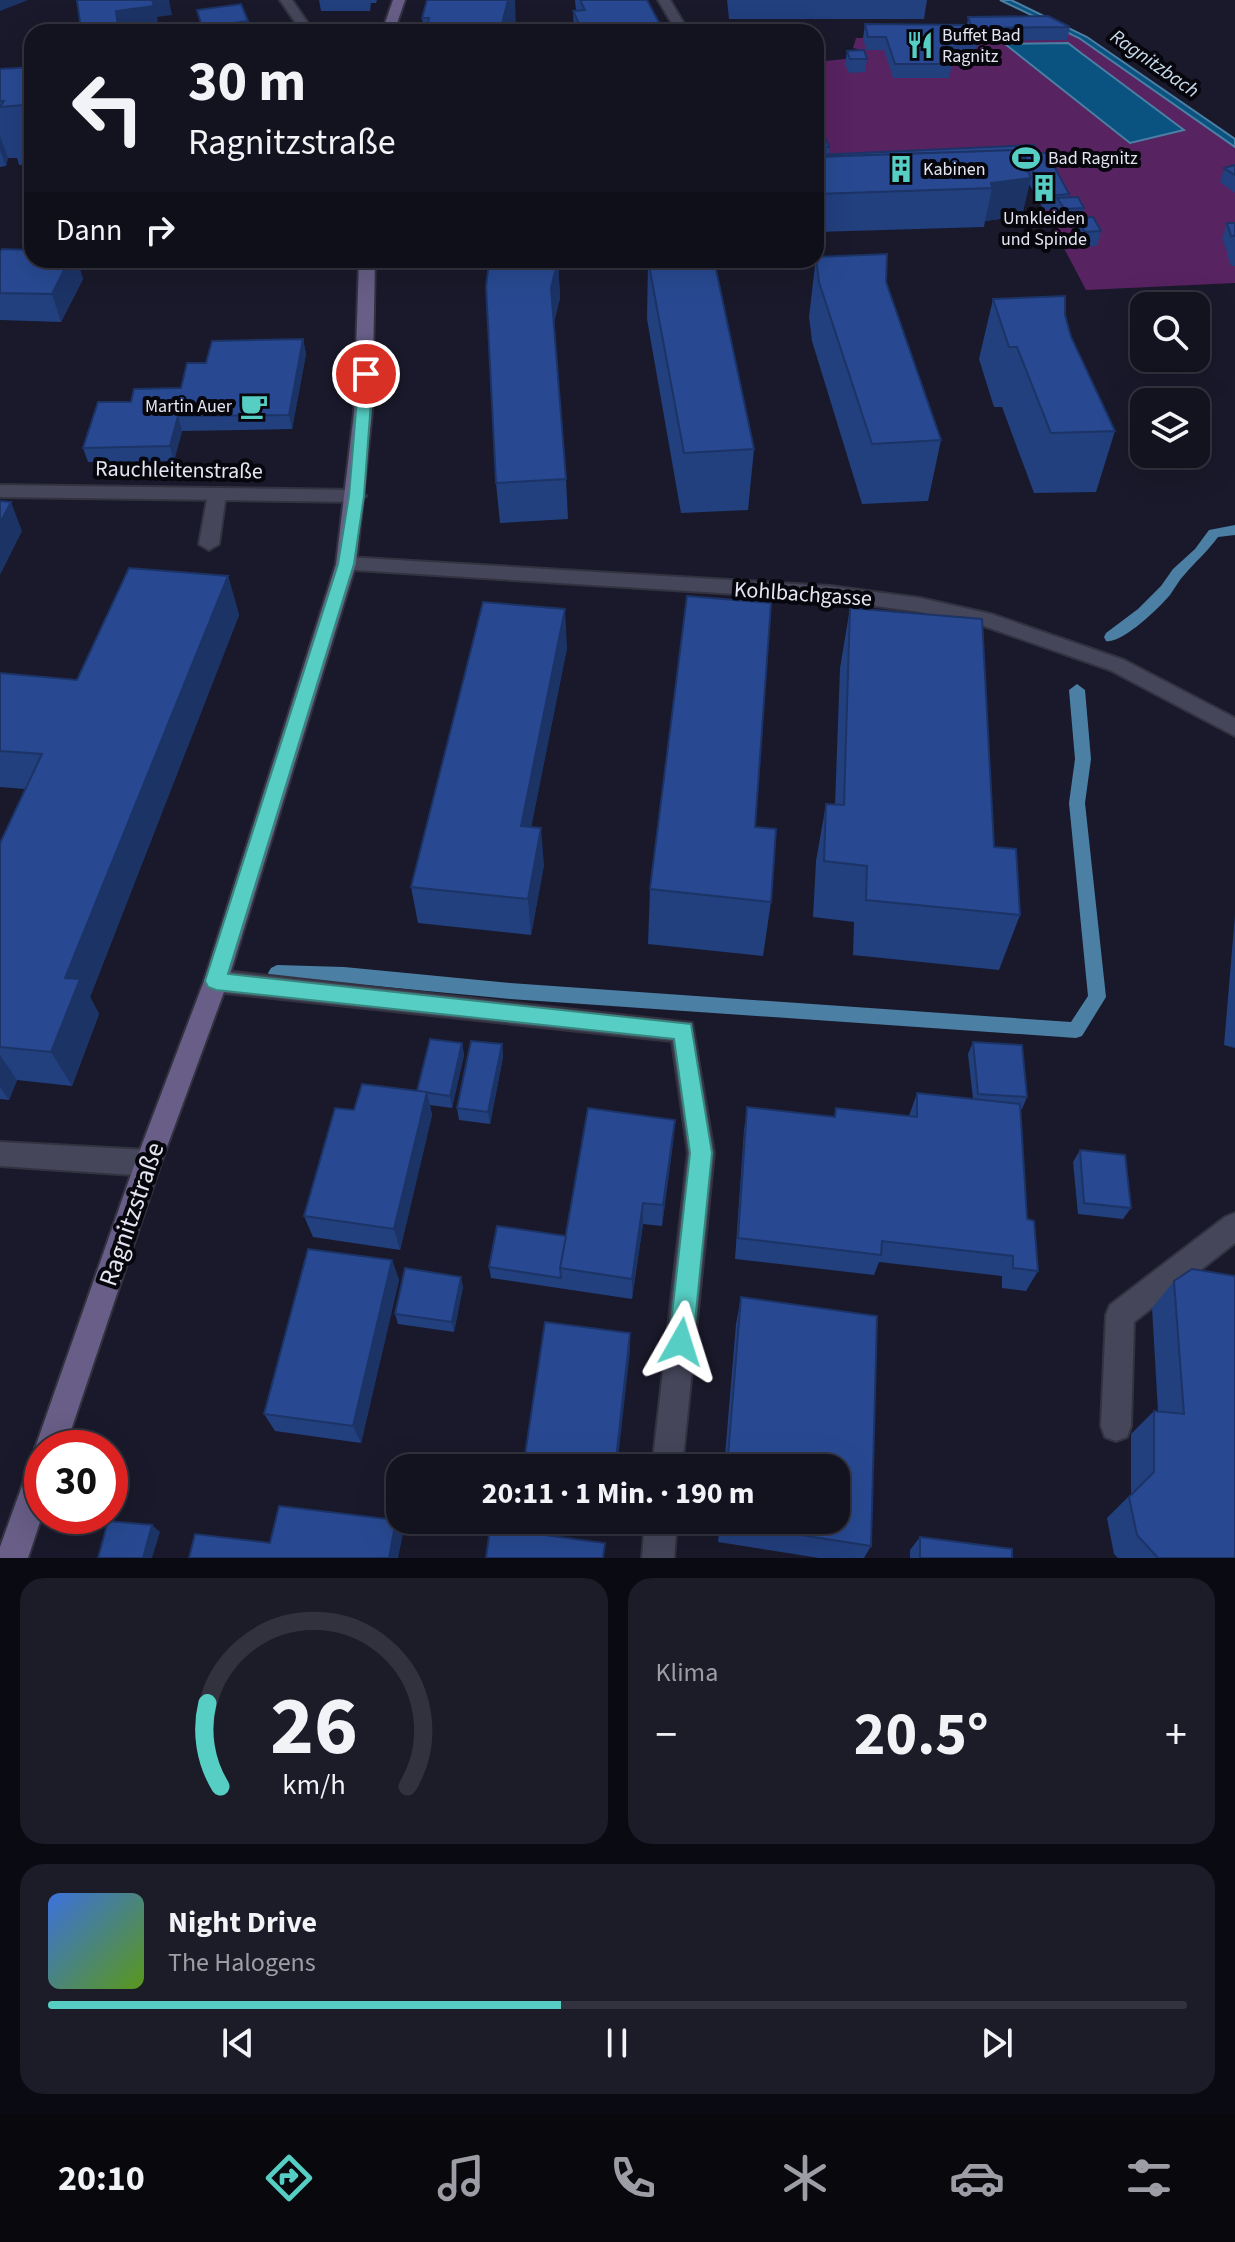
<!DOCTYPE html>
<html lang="de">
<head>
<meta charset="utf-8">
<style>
	:root { --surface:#131320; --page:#1c1c29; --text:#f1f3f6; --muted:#9d9ea5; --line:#32323e; --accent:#56cec3 }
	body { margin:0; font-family:"Source Sans 3",sans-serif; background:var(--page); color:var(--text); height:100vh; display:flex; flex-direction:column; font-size:30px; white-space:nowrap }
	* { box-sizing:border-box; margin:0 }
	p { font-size:26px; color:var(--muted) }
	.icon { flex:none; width:44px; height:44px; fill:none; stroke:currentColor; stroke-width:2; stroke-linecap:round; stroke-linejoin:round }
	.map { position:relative; height:1558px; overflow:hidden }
	.drawer { display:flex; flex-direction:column; gap:20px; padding:20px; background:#0a0a12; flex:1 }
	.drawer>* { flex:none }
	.hud { position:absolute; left:24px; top:24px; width:800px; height:244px; border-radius:24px; box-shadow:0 8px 32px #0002,0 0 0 2px var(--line); background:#131320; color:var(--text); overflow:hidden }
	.buttons { position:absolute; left:1130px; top:292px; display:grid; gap:16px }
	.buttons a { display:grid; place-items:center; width:80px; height:80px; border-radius:16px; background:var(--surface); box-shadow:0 8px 32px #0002,0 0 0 2px var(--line); font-size:40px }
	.speed { position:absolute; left:24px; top:1430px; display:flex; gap:16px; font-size:40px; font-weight:700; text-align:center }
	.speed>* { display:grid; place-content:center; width:104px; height:104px; border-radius:50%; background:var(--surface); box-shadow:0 8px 32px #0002,0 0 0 2px var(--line); line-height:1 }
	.speed .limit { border:12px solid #d22; background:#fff; color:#111 }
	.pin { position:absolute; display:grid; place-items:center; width:68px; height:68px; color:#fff; margin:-34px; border:4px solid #fff; border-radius:50%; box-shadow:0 2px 8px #0007 }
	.me { position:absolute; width:88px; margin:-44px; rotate:6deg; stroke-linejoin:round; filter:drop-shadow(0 0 6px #0008) }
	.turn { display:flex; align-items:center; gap:28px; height:168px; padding:0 32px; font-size:36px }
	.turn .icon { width:104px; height:104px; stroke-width:2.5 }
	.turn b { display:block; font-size:56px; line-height:68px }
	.then { display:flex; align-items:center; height:76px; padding:0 32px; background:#0003; gap:16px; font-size:30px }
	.big { font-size:60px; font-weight:700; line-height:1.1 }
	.drawer .widget { flex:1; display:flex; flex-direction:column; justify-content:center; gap:12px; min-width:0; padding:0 28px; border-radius:24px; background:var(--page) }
	.drawer .dial { align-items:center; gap:0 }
	.dial svg { height:208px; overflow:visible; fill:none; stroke:var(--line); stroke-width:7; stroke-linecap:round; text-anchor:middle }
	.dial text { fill:var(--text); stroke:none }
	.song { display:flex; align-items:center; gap:24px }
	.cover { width:96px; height:96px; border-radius:12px; background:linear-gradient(135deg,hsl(220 70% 55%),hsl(90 70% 35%)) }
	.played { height:8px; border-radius:4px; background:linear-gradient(90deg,var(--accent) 45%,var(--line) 45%) }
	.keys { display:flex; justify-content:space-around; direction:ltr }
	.heat { display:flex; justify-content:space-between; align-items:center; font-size:44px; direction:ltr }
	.drawer .tiles { flex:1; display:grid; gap:20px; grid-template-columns:1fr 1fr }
	.widget:last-child { grid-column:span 2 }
	.trip { position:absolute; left:386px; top:1454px; width:464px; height:80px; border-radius:24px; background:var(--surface); box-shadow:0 8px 32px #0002,0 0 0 2px var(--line); font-weight:700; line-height:80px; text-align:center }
	.menu { display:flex; height:128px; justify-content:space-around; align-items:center; background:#08080d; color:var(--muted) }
	.menu .icon { width:56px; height:56px }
	.menu .on { color:var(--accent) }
	.menu b { font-size:36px; color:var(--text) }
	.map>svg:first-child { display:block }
</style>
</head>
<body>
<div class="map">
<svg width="1235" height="1558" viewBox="0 0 1235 1558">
	<rect width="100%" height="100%" fill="#19192b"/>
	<polygon fill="#572361" points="1049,24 1079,38 1235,147 1235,283 1086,290 1025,174 816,175 816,120 825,115 816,62 854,58 861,50 853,48 856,38 968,38"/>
	<g fill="#0a5381" stroke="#4b7fa3" stroke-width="2">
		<polygon points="1000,0 1011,0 1087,37 1235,139 1235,147 1079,38"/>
		<polygon points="1068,43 1081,53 1184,130 1130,143 1005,44"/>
	</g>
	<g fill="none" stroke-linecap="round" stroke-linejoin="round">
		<g fill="#4b7fa3" fill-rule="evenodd">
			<path d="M 1235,525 L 1235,535 L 1218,537 C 1208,551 1196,561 1185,574 C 1179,580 1175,588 1170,595 C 1159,608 1122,644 1106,641 L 1104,637 L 1106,633 L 1138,609 L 1161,586 L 1173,569 L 1195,549 L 1209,530 Z"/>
			<polygon points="1077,684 1085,690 1091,759 1085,803 1106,997 1082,1036 1076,1038 510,999 344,983 277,981 271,978 268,973 271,968 277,965 344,967 510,983 1071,1022 1088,996 1069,803 1075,759 1069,690"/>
		</g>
		<g stroke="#323240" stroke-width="4">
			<polygon id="service" points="217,488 226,494 219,544 209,550 199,544 208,494"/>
		</g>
		<g stroke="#323240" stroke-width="4">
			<g id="minor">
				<polygon points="280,0 292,0 314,32 302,32"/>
				<polygon points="658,0 670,0 689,32 677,32"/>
				<polygon points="0,485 357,490 366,496 357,502 0,497"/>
				<polygon points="346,557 830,586 920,598 991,614 1124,660 1235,718 1235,736 1110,670 981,625 920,612 830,600 339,569 336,564"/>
				<polygon points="216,970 692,1023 714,1153 682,1468 652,1468 688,1153 672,1041 216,992 207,988 204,981 207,974"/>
				<polygon points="0,1142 148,1150 157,1154 161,1163 157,1172 148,1176 0,1166"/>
				<polygon points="1235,1213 1235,1243 1134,1322 1131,1426 1127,1437 1116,1441 1105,1437 1101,1426 1106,1315 1110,1305 1225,1217"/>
				<polygon points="645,1520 677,1520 674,1558 642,1558"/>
			</g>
		</g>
		<g stroke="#323240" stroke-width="4">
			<g id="secondary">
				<polygon points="393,0 405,0 394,32 382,32"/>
				<polygon points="359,260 375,260 372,412 356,564 228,981 161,1163 65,1448 42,1448 42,1516 28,1558 0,1558 0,1547 27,1472 31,1461 39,1458 35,1448 135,1163 204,981 336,564 354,412"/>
			</g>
		</g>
		<use href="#service" fill="#45465a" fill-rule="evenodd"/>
		<use href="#minor" fill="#45465a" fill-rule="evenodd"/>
		<use href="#secondary" fill="#685e87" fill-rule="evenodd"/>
	</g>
	<g fill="#223f7e">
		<polygon points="319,0 377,0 376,3 371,3 370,11 321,11"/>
		<polygon points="427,0 517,32 424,32 422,18"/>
		<polygon points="575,0 647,0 662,28 662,32 574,32 573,11 576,11"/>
		<polygon points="727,0 927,0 924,19 729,19"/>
		<polygon points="968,17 1070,27 1067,40 978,41 976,50 947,50 952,64 949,78 893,78 884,50 866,50 863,38 865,24 967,25"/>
		<polygon points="847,51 867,59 865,72 849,73 845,64"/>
		<polygon points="32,67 32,164 19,165 17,158 8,158 6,166 0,167 0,69"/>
		<polygon points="816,132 829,147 829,154 1037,153 1069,194 1068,197 1084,208 1081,218 1101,231 1097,246 1081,247 1072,232 1075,222 1062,223 1054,212 1055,209 1044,210 1029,184 1022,216 985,221 984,227 816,232"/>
		<polygon points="1235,165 1235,193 1220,182 1224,168"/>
		<polygon points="1227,223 1235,223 1235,266 1231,266 1227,254 1228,250 1226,250 1222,238"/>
		<polygon points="0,252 32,260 77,260 83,279 61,322 0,320"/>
		<polygon points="816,257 886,282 941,440 928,501 862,504 812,341 809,317"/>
		<polygon points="558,260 560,298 554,322 566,479 568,519 500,523 496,483"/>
		<polygon points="648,260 716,271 754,449 748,510 681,513 647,319"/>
		<polygon points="993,299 1065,315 1071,337 1115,431 1096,492 1034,493 1002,407 994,407 979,359"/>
		<polygon points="303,339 306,354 292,429 182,431 174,461 88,462 83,448 131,402 181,388 206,363"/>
		<polygon points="228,576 239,615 90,997 99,1014 72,1086 17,1080 9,1100 0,1099 0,843 25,789 0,787 0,673 77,680"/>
		<polygon points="850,608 994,847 1020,915 999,970 853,955 854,922 813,917 816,861 826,804 835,805 840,668"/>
		<polygon points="567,648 531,827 544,865 531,935 418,923 411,887"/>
		<polygon points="755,827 771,902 763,956 648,944 650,889"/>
		<polygon points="1235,915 1235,1048 1224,1045"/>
		<polygon points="973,1042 1027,1097 1022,1109 1020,1109 1027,1219 1038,1271 1026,1291 1002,1288 1002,1276 879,1262 874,1275 735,1259 744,1130 747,1107 834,1117 836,1108 909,1116 917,1093 973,1099 968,1054"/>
		<polygon points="462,1043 464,1055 452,1108 430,1105 432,1115 400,1250 313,1237 304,1216 417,1091"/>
		<polygon points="502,1044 503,1057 490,1124 459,1120 457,1108"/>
		<polygon points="675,1120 673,1143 662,1226 643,1224 632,1299 491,1278 489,1267 566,1236"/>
		<polygon points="1080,1150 1131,1208 1123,1219 1078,1214 1073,1162"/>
		<polygon points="392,1260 399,1280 361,1443 275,1431 264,1414"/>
		<polygon points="1174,1281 1235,1558 1118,1558 1114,1554 1107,1518 1131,1494 1131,1434 1154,1411 1158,1411 1152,1308"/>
		<polygon points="463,1287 454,1332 398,1324 395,1314"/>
		<polygon points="741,1297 877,1316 871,1546 864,1558 819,1558 718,1542 720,1520 836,1520 836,1468 724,1468 736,1324"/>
		<polygon points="920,1537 1012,1558 910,1558 910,1550"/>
	</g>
	<g fill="#1c3366">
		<polygon points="0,0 28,0 0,11"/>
		<polygon points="152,0 169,0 172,15 157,17 160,32 81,32 81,30 116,11"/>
		<polygon points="508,0 515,0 516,32 500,32"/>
		<polygon points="248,21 250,32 203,32 202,27"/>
		<polygon points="25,101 32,124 32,131 24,105"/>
		<polygon points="0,136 8,158 6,166 0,150"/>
		<polygon points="1031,178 1022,216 985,221 992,188 991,183"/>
		<polygon points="69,260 77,260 83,279 61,322 52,294"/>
		<polygon points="558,260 560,298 553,327 551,288"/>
		<polygon points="303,339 306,354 292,429 289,415"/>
		<polygon points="178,416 182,431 174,461 170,446"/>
		<polygon points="11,502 22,531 0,575 0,523"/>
		<polygon points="228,576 239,615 90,997 99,1014 72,1086 51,1052 65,978"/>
		<polygon points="565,609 567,648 524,863 521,826"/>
		<polygon points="541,828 544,865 531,935 528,899"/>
		<polygon points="462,1043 464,1055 452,1108 450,1096"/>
		<polygon points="502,1044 503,1057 490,1124 488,1112"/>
		<polygon points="0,1055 17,1080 9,1100 0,1087"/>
		<polygon points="427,1092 432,1115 400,1250 394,1229"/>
		<polygon points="675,1120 673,1143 662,1226 663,1205"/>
		<polygon points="643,1203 643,1224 632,1299 632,1279"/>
		<polygon points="392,1260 399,1280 361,1443 353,1426"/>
		<polygon points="461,1277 463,1287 454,1332 452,1322"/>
		<polygon points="630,1333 630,1351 617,1468 615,1468"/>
		<polygon points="396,1520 403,1534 398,1558 389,1558"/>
		<polygon points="152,1525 160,1532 152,1558 143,1558"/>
	</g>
	<g fill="#284992" stroke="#1c3366" stroke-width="2">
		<polygon points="77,0 152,0 154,6 116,11 118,26 81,30"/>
		<polygon points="427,0 508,0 500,32 426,32 429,18 422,18"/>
		<polygon points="580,0 647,0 662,28 654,29 655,32 583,32 573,11 585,10"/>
		<polygon points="241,4 248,21 202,27 197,10"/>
		<polygon points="1048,16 1070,27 976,28 979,37 944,37 952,64 895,64 886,37 868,37 865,24 971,25 968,17"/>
		<polygon points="864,50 867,59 850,59 847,51"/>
		<polygon points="32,67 32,100 25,101 24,105 0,107 4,101 0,101 0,69"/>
		<polygon points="816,132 823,132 829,147 816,148"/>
		<polygon points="1034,145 1037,153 1047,153 1069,194 1047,196 1023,154 1020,154 1018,150 819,157 818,155"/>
		<polygon points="1018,150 1031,178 991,183 992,188 816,194 816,157"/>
		<polygon points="1235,165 1235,175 1224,168"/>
		<polygon points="1078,197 1084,208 1065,209 1057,198"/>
		<polygon points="1093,217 1101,231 1085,232 1076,218"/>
		<polygon points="1227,223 1235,223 1235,236 1231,236"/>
		<polygon points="2,249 32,250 32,260 69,260 52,294 0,293 0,252"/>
		<polygon points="887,254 886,282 941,440 872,444 819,282 816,257"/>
		<polygon points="542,260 558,260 551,288 566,479 496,483 486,286 489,263"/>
		<polygon points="648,260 714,260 754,449 684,453"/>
		<polygon points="1065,296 1065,315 1071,337 1115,431 1051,433 1017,347 1009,347 993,299"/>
		<polygon points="303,339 289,415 178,416 170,446 83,448 98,402 131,402 134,389 181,388 187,363 206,363 212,341"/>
		<polygon points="0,501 11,502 0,523"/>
		<polygon points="129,568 228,576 65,978 80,979 51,1052 0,1047 0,843 42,754 0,751 0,673 77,680"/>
		<polygon points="687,596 771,603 755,827 776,829 771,902 650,889"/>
		<polygon points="483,602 565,609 521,826 541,828 528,899 411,887"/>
		<polygon points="850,608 982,619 994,847 1016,849 1020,915 866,900 867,866 824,861 826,804 844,805"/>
		<polygon points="430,1039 462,1043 450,1096 417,1091"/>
		<polygon points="471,1041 502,1044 488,1112 457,1108"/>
		<polygon points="973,1042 1022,1045 1027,1097 978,1094"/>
		<polygon points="362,1084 427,1092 394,1229 304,1216 335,1108 354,1110"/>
		<polygon points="917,1093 1020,1104 1027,1219 1034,1221 1038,1271 1013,1268 1013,1256 882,1241 881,1255 738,1238 747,1107 835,1117 836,1108 917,1117"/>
		<polygon points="588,1108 675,1120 663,1205 643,1203 632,1279 560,1268"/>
		<polygon points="1080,1150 1125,1155 1131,1208 1084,1203"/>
		<polygon points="497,1226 566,1236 560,1268 561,1278 489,1267"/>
		<polygon points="308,1249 392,1260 353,1426 264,1414"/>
		<polygon points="405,1268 461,1277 452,1322 395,1314"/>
		<polygon points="1192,1269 1235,1276 1235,1558 1158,1558 1137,1535 1129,1497 1154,1472 1154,1411 1184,1414 1174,1281"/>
		<polygon points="741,1297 877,1316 871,1546 723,1523 723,1520 836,1520 836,1468 727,1468"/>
		<polygon points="545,1322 630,1333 615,1468 523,1468"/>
		<polygon points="279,1506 396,1520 389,1558 189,1558 195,1534 270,1543"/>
		<polygon points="108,1521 152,1525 143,1558 98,1558"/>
		<polygon points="490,1528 605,1543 603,1558 486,1558"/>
		<polygon points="920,1537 1012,1549 1012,1558 920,1558"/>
	</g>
	<polygon fill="#56cec3" stroke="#38867f" stroke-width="2" points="366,369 373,374 364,496 354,564 228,974 691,1024 712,1153 693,1342 689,1350 681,1354 672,1350 669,1342 690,1153 674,1039 216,990 208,987 205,981 338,564 349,496 359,374"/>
	<defs>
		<g id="restaurant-bare" transform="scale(2.16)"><path d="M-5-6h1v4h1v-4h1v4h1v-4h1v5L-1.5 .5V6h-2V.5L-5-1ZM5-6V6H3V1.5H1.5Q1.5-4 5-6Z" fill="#56cec3" stroke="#06060c" stroke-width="2.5" paint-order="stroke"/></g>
		<g id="stadium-bare" transform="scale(2.16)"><path d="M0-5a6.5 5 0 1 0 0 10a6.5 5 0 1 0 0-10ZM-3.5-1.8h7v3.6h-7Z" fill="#56cec3" stroke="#06060c" stroke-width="2.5" paint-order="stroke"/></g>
		<g id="building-bare" transform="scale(2.16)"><path d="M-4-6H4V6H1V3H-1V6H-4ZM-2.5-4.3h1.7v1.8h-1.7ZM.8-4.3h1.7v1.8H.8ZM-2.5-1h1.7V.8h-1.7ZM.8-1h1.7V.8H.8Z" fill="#56cec3" stroke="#06060c" stroke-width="2.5" paint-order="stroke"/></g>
		<g id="cafe-bare" transform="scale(2.16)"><path d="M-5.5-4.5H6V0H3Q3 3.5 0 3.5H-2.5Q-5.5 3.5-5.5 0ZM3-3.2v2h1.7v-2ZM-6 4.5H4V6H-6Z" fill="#56cec3" stroke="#06060c" stroke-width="2.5" paint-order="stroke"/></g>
	</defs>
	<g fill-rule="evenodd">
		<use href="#restaurant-bare" x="920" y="45"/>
		<use href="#stadium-bare" x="1026" y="158"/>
		<use href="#building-bare" x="901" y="169"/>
		<use href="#building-bare" x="1044" y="188"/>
		<use href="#cafe-bare" x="254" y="406"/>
	</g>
	<g text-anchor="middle" stroke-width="8" stroke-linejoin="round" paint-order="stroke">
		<g font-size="18" fill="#e4e5f2" stroke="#06060c" text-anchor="start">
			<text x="942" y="41">Buffet Bad<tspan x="942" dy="21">Ragnitz</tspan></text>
			<text x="1048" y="164">Bad Ragnitz</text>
			<text x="923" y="175">Kabinen</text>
			<text x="1044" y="224" text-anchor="middle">Umkleiden<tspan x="1044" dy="21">und Spinde</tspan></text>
			<text x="232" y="412" text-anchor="end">Martin Auer</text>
		</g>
		<g font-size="20" font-style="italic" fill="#c8dbec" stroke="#06060c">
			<text transform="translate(1155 63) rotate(35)" y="7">Ragnitzbach</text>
		</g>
		<g font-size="22" fill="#e4e5f2" stroke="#06060c">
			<text transform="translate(179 469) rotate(1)" y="8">Rauchleitenstraße</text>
			<text transform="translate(803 593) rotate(4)" y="8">Kohlbachgasse</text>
		</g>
		<g font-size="26" fill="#e4e5f2" stroke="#06060c">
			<text transform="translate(131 1214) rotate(-71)" y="9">Ragnitzstraße</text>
		</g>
	</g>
</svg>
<div class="buttons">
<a><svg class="icon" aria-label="search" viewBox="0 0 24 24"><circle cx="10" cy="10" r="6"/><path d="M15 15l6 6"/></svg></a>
<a><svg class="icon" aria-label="layers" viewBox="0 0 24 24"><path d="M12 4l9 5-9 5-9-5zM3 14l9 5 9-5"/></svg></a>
</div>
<div class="speed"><div class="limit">30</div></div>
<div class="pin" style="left:366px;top:374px;background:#d93025"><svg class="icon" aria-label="arrive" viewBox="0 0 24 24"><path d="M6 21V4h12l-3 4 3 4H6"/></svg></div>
<svg class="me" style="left:681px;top:1342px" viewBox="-20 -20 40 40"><path d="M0-17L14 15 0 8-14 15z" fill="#56cec3" stroke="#fff" stroke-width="4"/></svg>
<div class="trip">20:11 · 1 Min. · 190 m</div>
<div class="hud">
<div class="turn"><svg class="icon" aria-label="left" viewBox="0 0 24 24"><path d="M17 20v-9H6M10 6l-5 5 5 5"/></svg><div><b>30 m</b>Ragnitzstraße</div></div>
<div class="then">Dann<svg class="icon" aria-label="right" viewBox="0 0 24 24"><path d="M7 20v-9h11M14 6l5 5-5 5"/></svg></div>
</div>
</div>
<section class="drawer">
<div class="tiles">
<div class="widget dial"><svg viewBox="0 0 100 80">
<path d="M14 69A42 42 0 1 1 86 69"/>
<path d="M14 69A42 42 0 0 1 9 37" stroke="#56cec3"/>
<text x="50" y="56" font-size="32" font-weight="700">26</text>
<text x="50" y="72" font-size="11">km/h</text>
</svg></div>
<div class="widget"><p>Klima</p>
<div class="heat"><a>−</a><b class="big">20.5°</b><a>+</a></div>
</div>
<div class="widget">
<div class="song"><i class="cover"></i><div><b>Night Drive</b><p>The Halogens</p></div></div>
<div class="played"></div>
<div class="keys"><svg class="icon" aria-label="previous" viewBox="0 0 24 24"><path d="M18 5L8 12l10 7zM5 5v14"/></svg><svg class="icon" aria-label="pause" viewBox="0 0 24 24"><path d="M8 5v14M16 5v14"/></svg><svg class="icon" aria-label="next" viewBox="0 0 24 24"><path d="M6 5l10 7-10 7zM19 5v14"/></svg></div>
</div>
</div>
</section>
<nav class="menu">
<b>20:10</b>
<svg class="icon on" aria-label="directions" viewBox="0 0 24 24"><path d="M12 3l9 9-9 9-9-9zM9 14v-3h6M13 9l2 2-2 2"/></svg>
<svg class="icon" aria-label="music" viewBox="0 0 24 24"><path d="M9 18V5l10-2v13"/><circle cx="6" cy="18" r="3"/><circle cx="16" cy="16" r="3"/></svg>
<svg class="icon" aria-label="phone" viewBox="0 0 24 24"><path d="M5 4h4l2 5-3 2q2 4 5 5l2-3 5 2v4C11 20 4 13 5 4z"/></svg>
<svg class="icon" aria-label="climate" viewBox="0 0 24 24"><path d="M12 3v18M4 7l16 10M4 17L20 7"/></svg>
<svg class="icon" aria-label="car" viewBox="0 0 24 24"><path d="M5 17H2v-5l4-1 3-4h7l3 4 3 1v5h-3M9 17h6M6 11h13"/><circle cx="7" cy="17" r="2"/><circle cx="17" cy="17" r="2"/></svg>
<svg class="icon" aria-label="filters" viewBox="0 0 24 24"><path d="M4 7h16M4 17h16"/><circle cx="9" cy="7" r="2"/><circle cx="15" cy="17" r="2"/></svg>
</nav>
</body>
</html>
